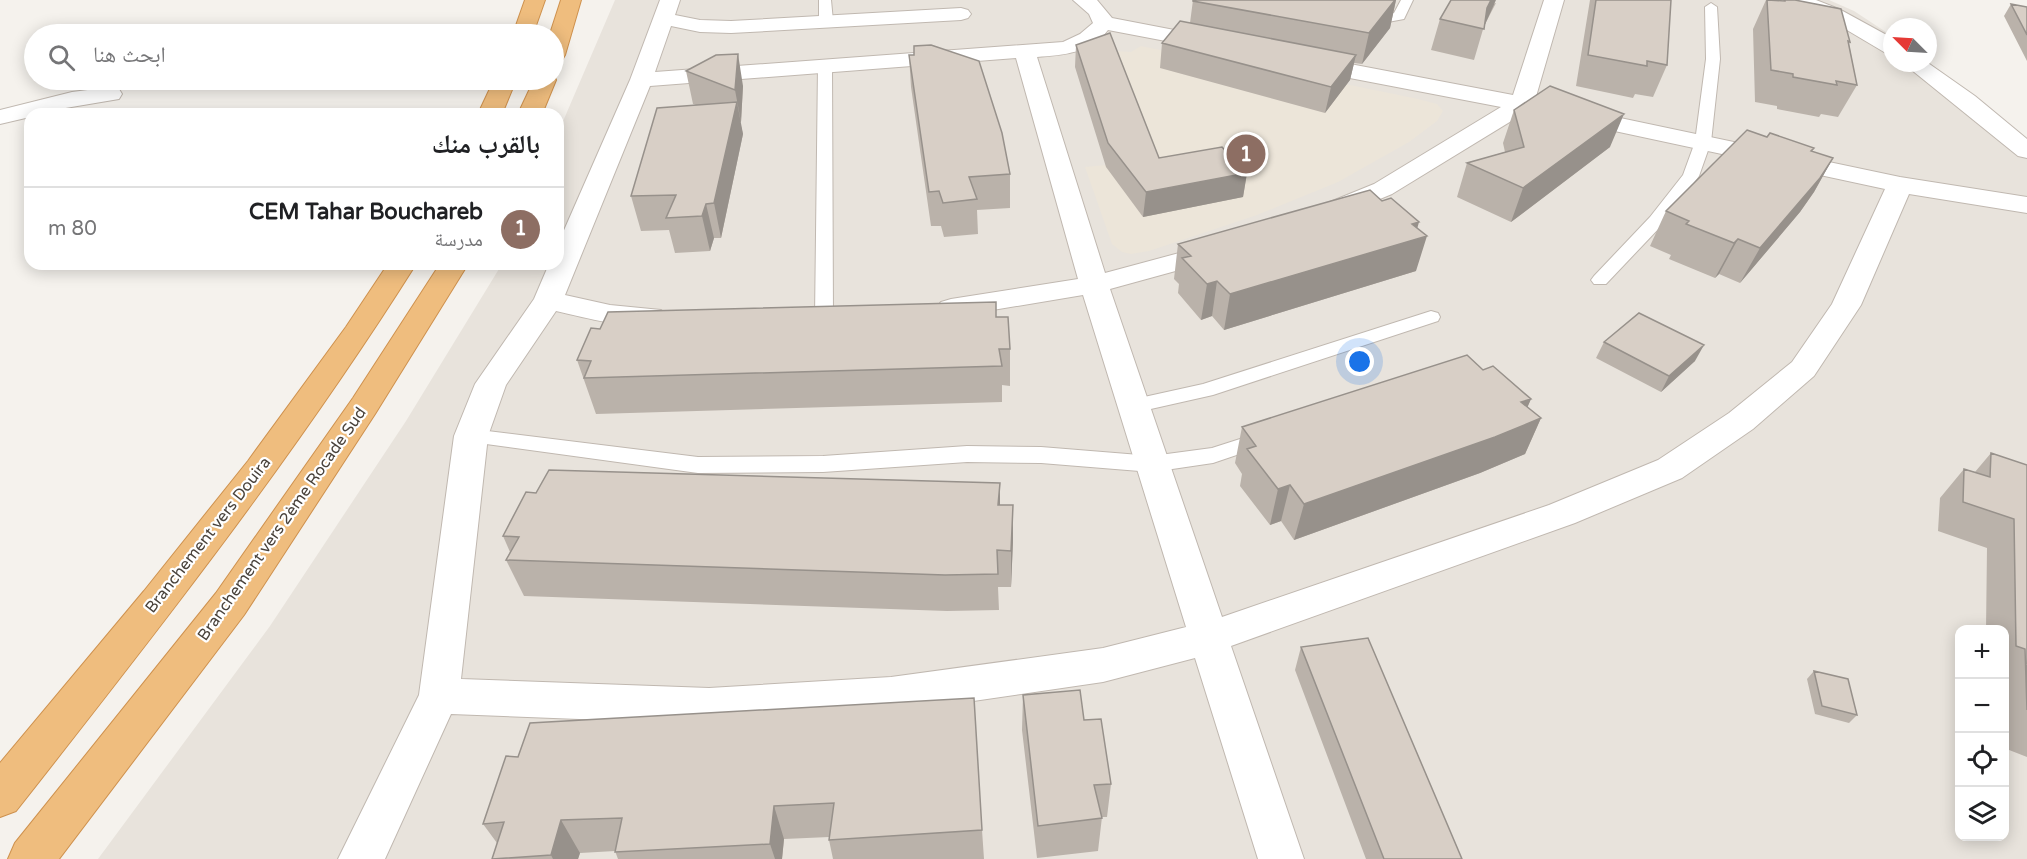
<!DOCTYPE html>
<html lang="ar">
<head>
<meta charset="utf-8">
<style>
	body { margin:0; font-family:"Varela Round","Noto Naskh Arabic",sans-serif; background:#f6f6f6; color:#202124; direction:rtl }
	.controls { position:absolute; right:18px; bottom:18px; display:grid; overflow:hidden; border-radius:12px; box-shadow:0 3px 15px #0003 }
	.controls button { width:54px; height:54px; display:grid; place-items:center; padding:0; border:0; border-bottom:2px solid #e0e0e0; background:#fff; color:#202124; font:30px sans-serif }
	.compass { position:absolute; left:1883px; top:18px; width:54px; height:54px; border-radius:50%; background:#fff; box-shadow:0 3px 15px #0003; rotate:294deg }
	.you { position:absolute; left:1360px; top:362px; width:21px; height:21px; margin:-15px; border:4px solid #fff; border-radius:50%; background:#1a73e8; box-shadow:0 0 0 9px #1a73e833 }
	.badge { display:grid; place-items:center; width:39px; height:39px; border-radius:50%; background:#e43c35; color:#fff; font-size:20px; font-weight:700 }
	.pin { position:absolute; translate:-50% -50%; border:3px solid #fff; box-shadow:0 2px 6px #0006 }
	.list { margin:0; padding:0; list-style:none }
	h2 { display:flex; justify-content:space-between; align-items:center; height:78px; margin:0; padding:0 24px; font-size:26px }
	h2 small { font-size:20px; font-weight:400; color:#757577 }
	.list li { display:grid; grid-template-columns:39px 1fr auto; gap:18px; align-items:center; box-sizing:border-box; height:84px; padding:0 24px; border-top:2px solid #e0e0e0 }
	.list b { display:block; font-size:22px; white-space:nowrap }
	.list p { margin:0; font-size:20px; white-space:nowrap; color:#757577 }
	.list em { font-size:20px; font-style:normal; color:#757577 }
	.icon { flex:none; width:33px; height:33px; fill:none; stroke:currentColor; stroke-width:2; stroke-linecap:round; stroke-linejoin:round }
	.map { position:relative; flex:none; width:2027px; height:859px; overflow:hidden; direction:ltr }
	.search { position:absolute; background:#fff; box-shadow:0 3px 15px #0003; left:24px; top:24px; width:540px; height:66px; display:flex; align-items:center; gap:15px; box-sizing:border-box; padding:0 21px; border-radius:33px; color:#757577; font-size:22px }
	.panel { position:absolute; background:#fff; box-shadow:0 3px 15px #0003; left:24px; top:108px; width:540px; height:162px; border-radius:18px; direction:rtl }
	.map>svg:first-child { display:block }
	.residential { fill:#e8e3dc; fill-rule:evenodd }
	.education { fill:#ece5d9 }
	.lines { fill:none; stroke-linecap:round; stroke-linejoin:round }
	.service-casing { stroke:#c0b8b0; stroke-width:2 }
	.minor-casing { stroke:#c0b8b0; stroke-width:2 }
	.motorway-casing { stroke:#ce914e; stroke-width:2 }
	.service { fill:#fff; fill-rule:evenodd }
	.minor { fill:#fff; fill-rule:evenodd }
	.motorway { fill:#efbd7e; fill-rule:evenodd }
	.wall { fill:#bab2aa }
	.shaded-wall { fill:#97918b }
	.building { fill:#d8cfc6; stroke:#97918b; stroke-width:1.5 }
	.labels { text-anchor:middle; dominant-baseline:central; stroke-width:4.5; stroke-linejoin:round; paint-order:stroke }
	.street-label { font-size:16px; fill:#49423b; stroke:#fff }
</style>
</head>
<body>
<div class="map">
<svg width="2027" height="859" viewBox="0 0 2027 859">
	<rect width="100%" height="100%" fill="#f5f2ed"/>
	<!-- residential -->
	<path class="residential" d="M615,0H1829L1854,11L1892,36V63L1928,62L2027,140V859H98L270,626L406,421L502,264H558V133ZM1960,630H2004V836H1960Z"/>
	<!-- education -->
	<path class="education" d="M1141,46L1170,52L1181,50L1418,99L1437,104L1443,111L1437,121L1409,142L1338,182L1257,215L1149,251L1131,254L1122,252L1112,244L1085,167L1106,165L1115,51L1131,52Z"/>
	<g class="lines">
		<!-- service casing -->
		<g class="service-casing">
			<path id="service" d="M819,0H831L833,21L831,24H821L819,21Z
				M1401,0H1413L1404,19L1377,24L1359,20L1358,17L1364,13L1377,16L1394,13Z
				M1711,3L1717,7L1720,59L1711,142L1699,176L1662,225L1606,284H1594L1591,280L1594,276L1650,217L1683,175L1695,142L1706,59L1705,7Z
				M825,62L832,66L833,318L831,322H817L815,318L818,66Z
				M1431,311L1438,313L1440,317L1438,321L1213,395L1133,413L1126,411L1123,406L1126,401L1203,384Z
				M471,429L698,457L823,456L967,446L1041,447L1152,456L1212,448L1265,431L1272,433L1276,438L1272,443L1213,463L1152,472L1041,463L967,462L823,472L698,473L464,441L460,436L464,431Z"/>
		</g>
		<!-- minor casing -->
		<g class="minor-casing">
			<path id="minor" d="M660,0H680L675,15L700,20L731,21L961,8L968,10L971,14L968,18L961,20L731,33L700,32L671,26L655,72L1063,42L1080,34L1093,23L1089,14L1073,0H1097L1112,18L1221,39L1224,44L1221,49L1213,50L1108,30C1091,53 1064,55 1037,57L1105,273L1220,242L1230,244L1234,250L1230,256L1110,289L1222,617L1549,505L1658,460L1729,413L1792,362L1832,304L1885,189L1526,112L1392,194L1334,218L1325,216L1321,210L1325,204L1374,184L1501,107L1308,70L1300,68L1297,63L1300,58L1308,56L1513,95L1544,0H1564L1535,100L1900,177L2027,197V213L1909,194L1861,305L1814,376L1753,429L1682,478L1575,523L1231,646L1304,859H1258L1195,658L1103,682L891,713L709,724L451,714L385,859H338L419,695L454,436L475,384L534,299L549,264H558V244L630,80ZM1016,58L1078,279L951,299L941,302L936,308L941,314L951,317L1083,295L1186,627L1103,648L891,677L709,688L461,679L488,436L506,385L556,311C589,318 627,331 661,322L666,316L661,310L610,305L565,295L650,86Z
				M1787,0H1816L1839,9L1892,38V53L1884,52L1825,17L1790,4Z
				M1903,63H1928L1975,96L2027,139V158L2018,156Z
				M111,87L119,89L122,94L119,99L30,114V117L0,124V110L72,92Z"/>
		</g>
		<!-- motorway casing -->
		<g class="motorway-casing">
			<path id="motorway" d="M525,0H545L533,34H513Z
				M561,0H581L565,55L562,60L554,61V34H550Z
				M554,76L556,80L542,114H518L534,80H554Z
				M494,80H516L502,114H478Z
				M388,264H416C295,456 156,633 16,811L0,817V763L144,591L248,461L346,327Z
				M440,264H468L375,414L244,615L59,859H8L15,843L216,593L353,398Z"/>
		</g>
		<!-- service -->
		<use href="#service" class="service"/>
		<!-- minor -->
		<use href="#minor" class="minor"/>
		<!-- motorway -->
		<use href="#motorway" class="motorway"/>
	</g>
	<!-- wall -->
	<path class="wall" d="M1193,0H1396L1390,28L1362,64L1354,63L1350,80L1325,113L1160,68L1162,43L1190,23Z
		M1590,0H1671L1667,65L1653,97L1635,94L1633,98L1576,86Z
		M1766,0L1783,1V0H1795L1850,42L1849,44L1857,85L1838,117L1821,114L1819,117L1777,109V106L1755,102L1753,29Z
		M1496,3L1484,26L1474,60L1431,50L1440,19Z
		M2011,4L2027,7V61L2004,16Z
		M1076,45L1159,158L1247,173L1243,197L1143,217L1106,167L1075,67Z
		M909,55L1010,174V208L977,210L978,234L944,237L941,226H931L911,87Z
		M686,71L743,86L741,122H740L743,134L721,238H714L710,251L675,253L669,230L641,231L631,196L696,105L693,104Z
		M1514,110L1610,147L1511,222L1457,197L1467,163L1505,152L1503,143Z
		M1767,137L1814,148L1812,152L1833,158L1814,192L1800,212L1740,283L1719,274L1715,278L1669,259L1671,255L1650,246L1666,211Z
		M1382,201L1417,228L1416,271L1224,330L1212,316L1201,320L1178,293L1179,284L1174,279L1178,244Z
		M996,317L1010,349V386L1002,385V402L596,414L577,360L600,329Z
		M1604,342L1695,361L1661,392L1596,358Z
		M1531,399L1527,407L1541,418L1525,454L1480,473L1294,540L1281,521L1270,525L1240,486L1242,474L1235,463L1242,427Z
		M1991,453L2027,465V757L2004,748V630H1986L1987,548L1938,531L1940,498L1964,469L1975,472Z
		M536,493L1000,505L1013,541L1011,587H998L999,610L947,611L524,596L506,560L510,552L503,536Z
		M1301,647L1462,859H1366L1295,670Z
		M1814,671L1857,715L1849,723L1815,714L1807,679Z
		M1023,695L1084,720L1111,784L1107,817H1102L1098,851L1037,858L1022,730Z
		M530,723L982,830L984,859H833L829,840V837L784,839L782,859H618L615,851L580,853L578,859H492L497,843L483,824L518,757Z"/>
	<!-- shaded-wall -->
	<path class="shaded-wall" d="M1395,0H1396L1390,28L1362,64L1369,33Z
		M1491,0H1496L1483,29L1487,8Z
		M738,54L743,86L741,122L735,90Z
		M1356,55L1350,80L1325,113L1331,87Z
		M737,102L743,134L721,238L714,203Z
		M1624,114L1610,147L1511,222L1523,188Z
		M1833,158L1814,192L1800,212L1740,283L1760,248Z
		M1247,173L1243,197L1143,217L1146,192Z
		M706,204L714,238L710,251L702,216Z
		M1419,222L1414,240L1427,236L1416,271L1224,330L1230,294L1412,224Z
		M1738,239L1719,274L1715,278L1734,243Z
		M1217,281L1212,316L1201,320L1207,284Z
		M1704,345L1695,361L1661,392L1669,376Z
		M1531,399L1519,427L1541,418L1525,454L1480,473L1294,540L1304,504L1521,402Z
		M1000,483V520L998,505Z
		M1290,485L1281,521L1270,525L1278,489Z
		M1013,505V541L1011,587V551Z
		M774,806L784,839L782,859H775L770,844Z
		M561,820L580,853L578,859H553L551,855Z"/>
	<!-- building -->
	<path class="building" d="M1193,0H1395L1369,33L1193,1Z
		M1451,0H1491L1487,8L1484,29L1440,19Z
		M1596,0H1671L1667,65L1647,61V66L1588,55Z
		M1767,0L1785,1V0H1795L1841,9L1850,42L1848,41L1857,85L1836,81L1837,85L1793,77V74L1771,70Z
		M2011,4L2027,7V35Z
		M1180,21L1356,55L1331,87L1162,43Z
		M1110,33L1159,158L1222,147L1247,173L1146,192L1108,143L1076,45Z
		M931,45L979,61L1002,133L1010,174L969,177L977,199L943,203L939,191L929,192L909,55H914V46Z
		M738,54L735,90L686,71L716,55Z
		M1550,86L1624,114L1523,188L1467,163L1524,147L1514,110Z
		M737,102L714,203L706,204L702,216L666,218L676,195L631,196L657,108Z
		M1747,130L1767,137L1770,133L1814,148L1811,151L1833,158L1820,178L1760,248L1738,239L1734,243L1686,224L1689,221L1666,211Z
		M1370,190L1382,201L1391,198L1419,222L1412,224L1427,236L1230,294L1217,281L1207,284L1182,258L1191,256L1178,244Z
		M996,302V317H1008L1010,349H999L1002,366L584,378L591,361L577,360L591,328L600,329L608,312Z
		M1639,313L1704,345L1669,376L1604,342Z
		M1467,355L1483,370L1493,366L1531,399L1521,402L1541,418L1495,437L1304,504L1290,485L1278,489L1247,449L1256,446L1242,427Z
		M1991,453L2027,465V710L2025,649L2016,646L2014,519L1963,502L1964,469L1990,477Z
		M549,470L1000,483L998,505H1013L1011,551L997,550L998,574L945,575L506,560L519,537L503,536L526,492L536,493Z
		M1368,638L1462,859H1384L1301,647Z
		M1814,671L1848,679L1857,715L1822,706Z
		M1080,690L1084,720L1101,719L1111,784L1094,785L1102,818L1038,826L1023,695Z
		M974,698L982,830L829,840L834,803L774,806L770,844L615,852L622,818L561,820L551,855L492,859L504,822L483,824L506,756L518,757L530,723Z"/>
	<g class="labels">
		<!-- street labels -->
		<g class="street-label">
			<text transform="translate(282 524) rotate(-55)">Branchement vers 2ème Rocade Sud</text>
			<text transform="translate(208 535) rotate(-52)">Branchement vers Douira</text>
		</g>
	</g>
</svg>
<div class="controls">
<button>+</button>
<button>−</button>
<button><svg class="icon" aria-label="locate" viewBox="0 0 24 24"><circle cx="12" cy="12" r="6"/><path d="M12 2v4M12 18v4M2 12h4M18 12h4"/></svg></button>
<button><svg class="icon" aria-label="layers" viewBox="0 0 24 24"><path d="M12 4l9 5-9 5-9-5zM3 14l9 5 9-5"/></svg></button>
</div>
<svg class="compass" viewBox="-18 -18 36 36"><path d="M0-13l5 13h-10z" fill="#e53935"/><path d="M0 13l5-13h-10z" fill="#757577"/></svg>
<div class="you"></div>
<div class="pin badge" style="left:1246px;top:154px;background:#8d6e63">1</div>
<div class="search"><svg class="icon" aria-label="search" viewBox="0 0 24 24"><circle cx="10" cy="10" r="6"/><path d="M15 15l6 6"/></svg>ابحث هنا</div>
<section class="panel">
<h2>بالقرب منك<small></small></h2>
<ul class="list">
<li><span class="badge" style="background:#8d6e63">1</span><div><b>CEM Tahar Bouchareb</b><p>مدرسة</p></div><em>80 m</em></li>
</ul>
</section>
</div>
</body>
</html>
